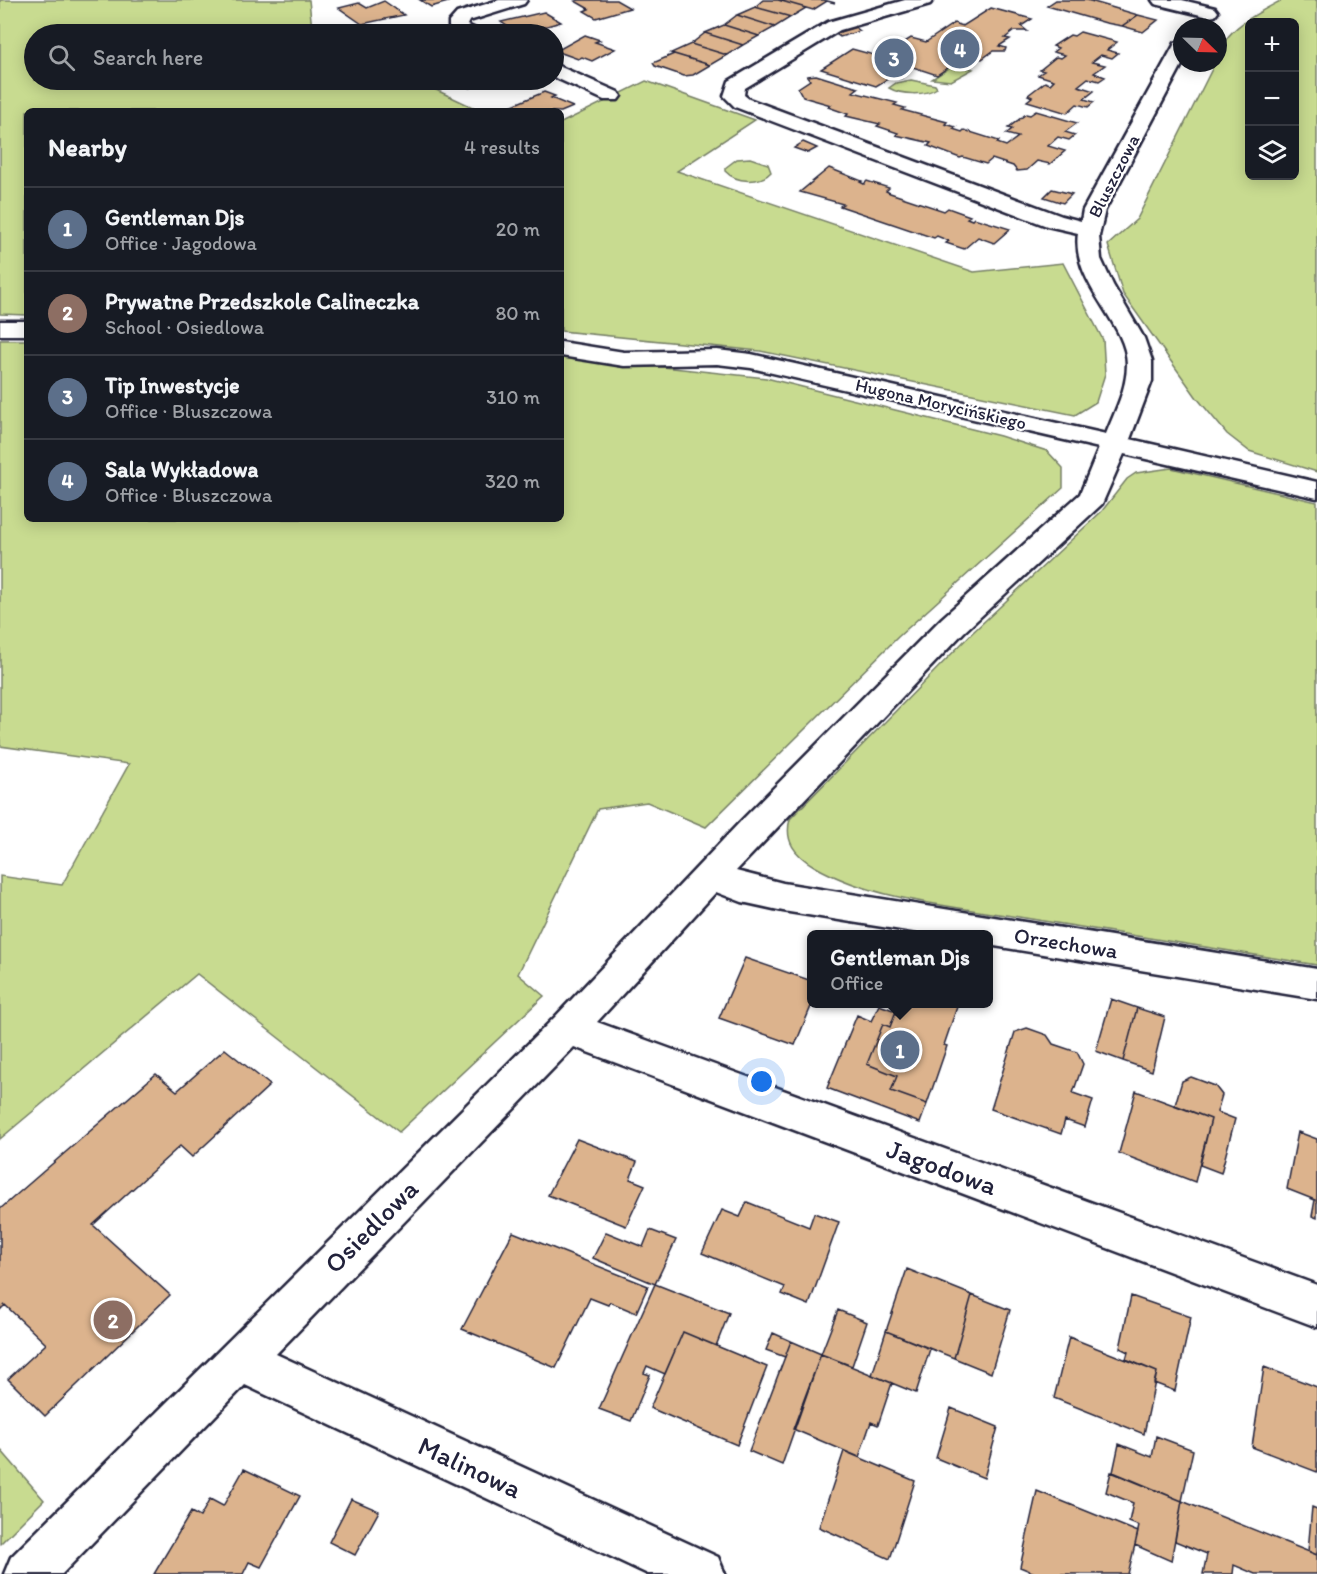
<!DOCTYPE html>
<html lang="en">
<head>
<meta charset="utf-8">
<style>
	body { margin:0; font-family:Itim,sans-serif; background:#242831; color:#f1f3f6 }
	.controls { position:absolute; right:18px; top:18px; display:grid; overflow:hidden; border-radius:9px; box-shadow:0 3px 15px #0003 }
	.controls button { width:54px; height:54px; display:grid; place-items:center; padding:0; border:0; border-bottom:2px solid #363941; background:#171b24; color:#f1f3f6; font:30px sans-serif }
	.compass { position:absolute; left:1173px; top:18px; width:54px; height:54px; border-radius:50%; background:#171b24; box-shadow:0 3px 15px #0003; rotate:113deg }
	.you { position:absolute; left:762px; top:1082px; width:21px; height:21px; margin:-15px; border:4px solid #fff; border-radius:50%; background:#1a73e8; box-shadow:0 0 0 9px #1a73e833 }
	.badge { display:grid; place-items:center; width:39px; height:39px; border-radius:50%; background:#c8321e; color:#fff; font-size:20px; font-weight:700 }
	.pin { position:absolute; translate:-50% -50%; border:3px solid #fff; box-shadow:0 2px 6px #0006 }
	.popup { position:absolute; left:807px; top:930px; width:186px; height:78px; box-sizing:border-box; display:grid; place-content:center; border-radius:9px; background:#171b24; filter:drop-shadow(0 2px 4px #0005); font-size:20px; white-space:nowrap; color:#9ea1a6 }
	.popup b { font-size:22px; color:#f1f3f6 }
	.popup::after { content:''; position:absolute; left:50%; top:100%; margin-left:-12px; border:12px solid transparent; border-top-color:#171b24 }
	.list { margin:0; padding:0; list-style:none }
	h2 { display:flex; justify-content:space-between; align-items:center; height:78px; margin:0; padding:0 24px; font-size:26px }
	h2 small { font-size:20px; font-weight:400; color:#9ea1a6 }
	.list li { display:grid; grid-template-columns:39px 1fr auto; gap:18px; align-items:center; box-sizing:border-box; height:84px; padding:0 24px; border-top:2px solid #363941 }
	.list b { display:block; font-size:22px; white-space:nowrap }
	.list p { margin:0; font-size:20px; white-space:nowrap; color:#9ea1a6 }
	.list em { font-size:20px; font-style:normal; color:#9ea1a6 }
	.icon { flex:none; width:33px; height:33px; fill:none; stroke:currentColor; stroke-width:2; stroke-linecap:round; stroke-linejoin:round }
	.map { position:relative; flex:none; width:1317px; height:1574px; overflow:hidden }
	.search { position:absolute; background:#171b24; box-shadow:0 3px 15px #0003; left:24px; top:24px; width:540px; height:66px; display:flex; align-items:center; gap:15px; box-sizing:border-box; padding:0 21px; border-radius:33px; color:#9ea1a6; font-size:22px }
	.panel { position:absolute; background:#171b24; box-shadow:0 3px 15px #0003; left:24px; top:108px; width:540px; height:414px; border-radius:9px }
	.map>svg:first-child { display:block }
	.green { fill:#c8db90; stroke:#757e66; stroke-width:1.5; fill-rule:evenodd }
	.building { fill:#dcb38d; stroke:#22223b; stroke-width:1.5 }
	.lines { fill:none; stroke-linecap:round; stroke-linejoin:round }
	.minor-casing { stroke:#22223b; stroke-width:5 }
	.minor { fill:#fff; fill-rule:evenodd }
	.labels { text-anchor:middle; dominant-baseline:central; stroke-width:4.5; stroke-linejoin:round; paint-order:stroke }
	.far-street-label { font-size:18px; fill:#22223b; stroke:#fff }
	.street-label { font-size:22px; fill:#22223b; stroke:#fff }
	.near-street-label { font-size:27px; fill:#22223b; stroke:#fff }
</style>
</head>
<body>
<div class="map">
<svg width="1317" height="1574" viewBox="0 0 1317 1574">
	<rect width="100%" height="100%" fill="#fff"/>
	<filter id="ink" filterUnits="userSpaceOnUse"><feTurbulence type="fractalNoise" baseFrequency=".0167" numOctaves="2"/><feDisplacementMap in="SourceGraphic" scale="12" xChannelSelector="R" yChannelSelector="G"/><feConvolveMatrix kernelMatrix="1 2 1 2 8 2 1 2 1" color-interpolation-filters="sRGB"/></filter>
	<g filter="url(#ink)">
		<!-- green -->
		<path class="green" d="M0,0H309L312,29L323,34H34V80H415L481,111H27V315L0,314Z
			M1282,0H1317V472L1249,451L1227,434L1197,398L1123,294L1108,245L1137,219L1215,63H1218C1218,31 1258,13 1282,0ZM1250,22H1294V176H1250Z
			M949,68H970L973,69L951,81L932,79Z
			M911,80L935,85L937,88C925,96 901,95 889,88L896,83Z
			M646,81L755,120L677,171L974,272L1063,263L1103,340L1105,374L1096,402L1075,415L760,351L561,331V123Z
			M750,158L768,164L771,172C760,184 736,183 725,171V168L737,159Z
			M0,340H27V519H561V356L766,378L1000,436L1047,451L1063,468V488L898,637L706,827L647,802L598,809L518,974L544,996L399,1132L197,974L0,1139V876L62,885L129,764L0,746Z
			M1171,468L1317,502V965C1220,949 1122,934 1025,918C958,907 874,901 814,866C795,855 784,841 790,819L972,633L1102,511L1127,479L1136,473Z
			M0,1449L44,1500L0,1544Z"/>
		<!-- building -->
		<path class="building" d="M420,0H447L448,2L431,7Z
			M579,0H616L630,8L596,18L584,11L589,9L575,1Z
			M763,0H778L806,8L791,17L755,7Z
			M778,0H824L835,3L827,1L813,10Z
			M1056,0H1087L1138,15L1122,26L1106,23L1047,6Z
			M384,1L404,15L362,24L339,8L359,3L367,8Z
			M755,7L791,17L775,27L737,15Z
			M991,8L1032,19L1021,26L1027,31H1014L1005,38L1010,39L999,46L1006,48L1005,51H993L982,59L965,55L956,62L962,67H949L937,75L907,65L896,73L901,78H889L876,86L821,69L852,49L881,57L911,38L926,42L954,23L963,26Z
			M544,12L561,22L540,28L544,30L530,34H515L512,33L516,32L501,22Z
			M737,15L775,27L759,36L724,25Z
			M1138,15L1158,20L1143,32L1122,26Z
			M724,25L759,36L743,45L705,33Z
			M855,27L860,31L840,37L834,33Z
			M1080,32L1117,42L1107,50L1118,53L1112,58L1101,55L1092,62L1105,65L1094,73L1105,77L1099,81L1088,78L1078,86L1094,91L1084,99L1094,102L1088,107L1077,104L1067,113L1027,101L1032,97L1028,95L1045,82L1050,84L1054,80L1038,75L1044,71L1040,70L1056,57L1061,58L1065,55L1053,52L1058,48L1053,46L1070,35L1074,36Z
			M705,33L743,45L727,55L691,44Z
			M585,35L600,40L595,42L615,49L592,61L582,57L578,59L556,51Z
			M691,44L727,55L710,65L671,53Z
			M671,53L710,65L693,75L684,76L655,66L653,63L674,54Z
			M816,75L858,88L853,92L897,103L894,105L905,108L902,110L947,122L945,124L956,127L953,129L962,132L964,130L999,141L997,143L1006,146L1018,137L1006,134L1012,129L1008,128L1026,114L1030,115L1036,111L1077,123L1065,132L1075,135L1069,140L1058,137L1048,146L1065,151L1050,164L1037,161L1027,170L1017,171L1013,166L992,159L986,164L963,157L960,158L928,146L931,143L896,135L898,133L877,126L880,124L846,116L848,114L828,107L831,105L803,97L798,88L810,80L807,76Z
			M451,80H491L470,88Z
			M544,92L555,96L551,98L573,107L561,112L518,111L508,107Z
			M803,142L817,148L808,153L794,148Z
			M829,168L862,181L860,182L864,184L867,181L889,188L886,191L890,193L944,211L948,208L970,216L967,218L972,220L974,218L1010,229L994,243L978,237L964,249L946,243L949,241L937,236L934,238L840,206L843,204L800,192Z
			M1052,189L1072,194L1063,203L1044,197Z
			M745,958L812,981V1004L795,1045L719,1018Z
			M1111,999L1137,1008L1123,1061L1096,1051Z
			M899,1004H958L944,1045L947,1046L927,1104L891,1091L897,1076L867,1064L883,1024L890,1027Z
			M879,1005L896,1011L890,1027L883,1024L867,1064L897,1076L891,1091L927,1104L920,1123L827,1088L857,1015L871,1021Z
			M1137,1008L1165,1017L1152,1071L1123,1061Z
			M1027,1028L1047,1035L1053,1044L1077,1052L1083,1064L1073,1093L1093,1100L1085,1127L1065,1120L1061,1134L991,1109L1015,1032Z
			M225,1049L270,1085L192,1157L180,1146L93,1225L170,1295L45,1416L8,1379L46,1344L5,1305L0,1310V1209L156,1074L177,1091Z
			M1191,1077L1215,1086L1222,1095L1217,1112L1235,1119L1221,1173L1200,1165L1211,1119L1175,1105L1182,1081Z
			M1136,1091L1211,1119L1195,1182L1119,1153Z
			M1298,1132L1317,1139V1218L1312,1216L1315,1200L1287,1189Z
			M577,1139L637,1162L630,1179L645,1185L626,1226L548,1195Z
			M747,1202L809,1227L814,1213L839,1222L809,1305L782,1294L785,1287L702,1253L722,1210L740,1217Z
			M650,1230L676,1240L655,1284L593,1258L606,1232L643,1247Z
			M513,1232L648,1286L636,1313L610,1302L608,1305L590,1298L556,1368L462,1329Z
			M907,1269L972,1295L954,1358L886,1331Z
			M655,1284L729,1313L716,1346L683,1332L665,1374L647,1366L644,1373L650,1375L631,1421L599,1409Z
			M972,1295L1010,1310L991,1373L954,1358Z
			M1131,1296L1191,1317L1175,1391L1154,1383L1157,1372L1126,1359L1128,1352L1120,1348Z
			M838,1310L867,1322L852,1366L821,1354Z
			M886,1331L930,1349L916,1393L872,1375Z
			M683,1332L767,1367L737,1445L650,1408Z
			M773,1333L791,1341L785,1357L766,1350Z
			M1069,1337L1157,1372L1144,1434L1054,1398Z
			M791,1341L821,1354L782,1465L749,1451Z
			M821,1354L892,1383L878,1425L871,1422L859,1457L793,1429Z
			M1264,1367L1317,1387V1472L1252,1447Z
			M951,1408L998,1427L984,1478L936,1458Z
			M1156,1436L1193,1450L1182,1501L1113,1472L1119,1444L1152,1457Z
			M844,1451L915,1481L890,1559L819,1527Z
			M244,1469L300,1496L261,1567L249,1562L243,1574H154L191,1512L200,1517L210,1499L223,1506Z
			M1111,1472L1182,1501L1171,1561L1135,1545L1139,1526L1129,1522L1133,1503L1106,1492Z
			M1037,1491L1138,1532L1128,1574H1037L1020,1567Z
			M351,1499L379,1511L355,1555L329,1542Z
			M1182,1501L1317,1555V1574H1255L1234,1565L1233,1574H1203L1207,1554L1175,1541Z
			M1312,1507L1317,1509V1555L1308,1551Z"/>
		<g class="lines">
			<!-- minor casing -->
			<g class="minor-casing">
				<path id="minor" d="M499,0H527L524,4L469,21L467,25L478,30L480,34H458L449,27V22L457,13Z
					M905,0H933L930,4L840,30L745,88L744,95L749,99L1062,216L1081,221L1083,210L1173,47L1175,43L1182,41L1183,63L1105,210L1099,236L1101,259L1113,285L1144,338L1152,361V381L1130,439L1317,482V498L1124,454L1102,504L964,632L736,871L783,883L1317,969V999L988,945V934H926L783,911L742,902L716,892L597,1022L1317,1285V1327L574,1047L276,1354L718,1557L725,1574H648L245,1385L62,1574H4L11,1557L555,1017L741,821L942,618L1080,494L1099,448L751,368L717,364L624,366L561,356V342L624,352L717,350L751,354L1106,434C1115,411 1127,389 1127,364C1127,322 1071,284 1078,233L1047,226L735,107L724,96L729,81L828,22Z
					M1152,0H1182L1215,8L1218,12L1215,16L1209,17L1155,4Z
					M554,64L618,92L621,96L618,100H604L554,77Z
					M0,321H27V335H0Z"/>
			</g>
			<!-- minor -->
			<use href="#minor" class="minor"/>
		</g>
	</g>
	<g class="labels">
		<!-- far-street labels -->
		<g class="far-street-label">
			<text transform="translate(1114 176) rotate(-63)">Bluszczowa</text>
			<text transform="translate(941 404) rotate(13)">Hugona Morycińskiego</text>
		</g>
		<!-- street labels -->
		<g class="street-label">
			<text transform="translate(1066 943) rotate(9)">Orzechowa</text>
		</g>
		<!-- near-street labels -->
		<g class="near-street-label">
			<text transform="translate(942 1167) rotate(20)">Jagodowa</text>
			<text transform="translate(371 1226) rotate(-45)">Osiedlowa</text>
			<text transform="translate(470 1467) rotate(25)">Malinowa</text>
		</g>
	</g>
</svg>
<div class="controls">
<button>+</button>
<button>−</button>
<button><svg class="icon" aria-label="layers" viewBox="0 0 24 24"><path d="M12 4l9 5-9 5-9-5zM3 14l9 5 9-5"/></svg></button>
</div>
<svg class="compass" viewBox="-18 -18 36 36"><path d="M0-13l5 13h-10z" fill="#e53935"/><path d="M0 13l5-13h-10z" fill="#9ea1a6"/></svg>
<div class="you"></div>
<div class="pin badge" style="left:900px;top:1050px;background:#5c6f8a">1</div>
<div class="popup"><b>Gentleman Djs</b>Office</div>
<div class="pin badge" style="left:113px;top:1320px;background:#8d6e63">2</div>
<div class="pin badge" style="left:894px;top:58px;background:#5c6f8a">3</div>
<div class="pin badge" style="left:960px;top:49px;background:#5c6f8a">4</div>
<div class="search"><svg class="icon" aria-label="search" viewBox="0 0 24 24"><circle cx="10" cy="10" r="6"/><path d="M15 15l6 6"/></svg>Search here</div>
<section class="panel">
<h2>Nearby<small>4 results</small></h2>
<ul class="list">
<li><span class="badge" style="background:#5c6f8a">1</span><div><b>Gentleman Djs</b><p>Office · Jagodowa</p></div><em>20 m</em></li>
<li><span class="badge" style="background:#8d6e63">2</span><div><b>Prywatne Przedszkole Calineczka</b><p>School · Osiedlowa</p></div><em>80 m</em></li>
<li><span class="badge" style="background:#5c6f8a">3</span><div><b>Tip Inwestycje</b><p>Office · Bluszczowa</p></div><em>310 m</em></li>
<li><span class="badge" style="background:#5c6f8a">4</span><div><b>Sala Wykładowa</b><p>Office · Bluszczowa</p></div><em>320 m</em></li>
</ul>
</section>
</div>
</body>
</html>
